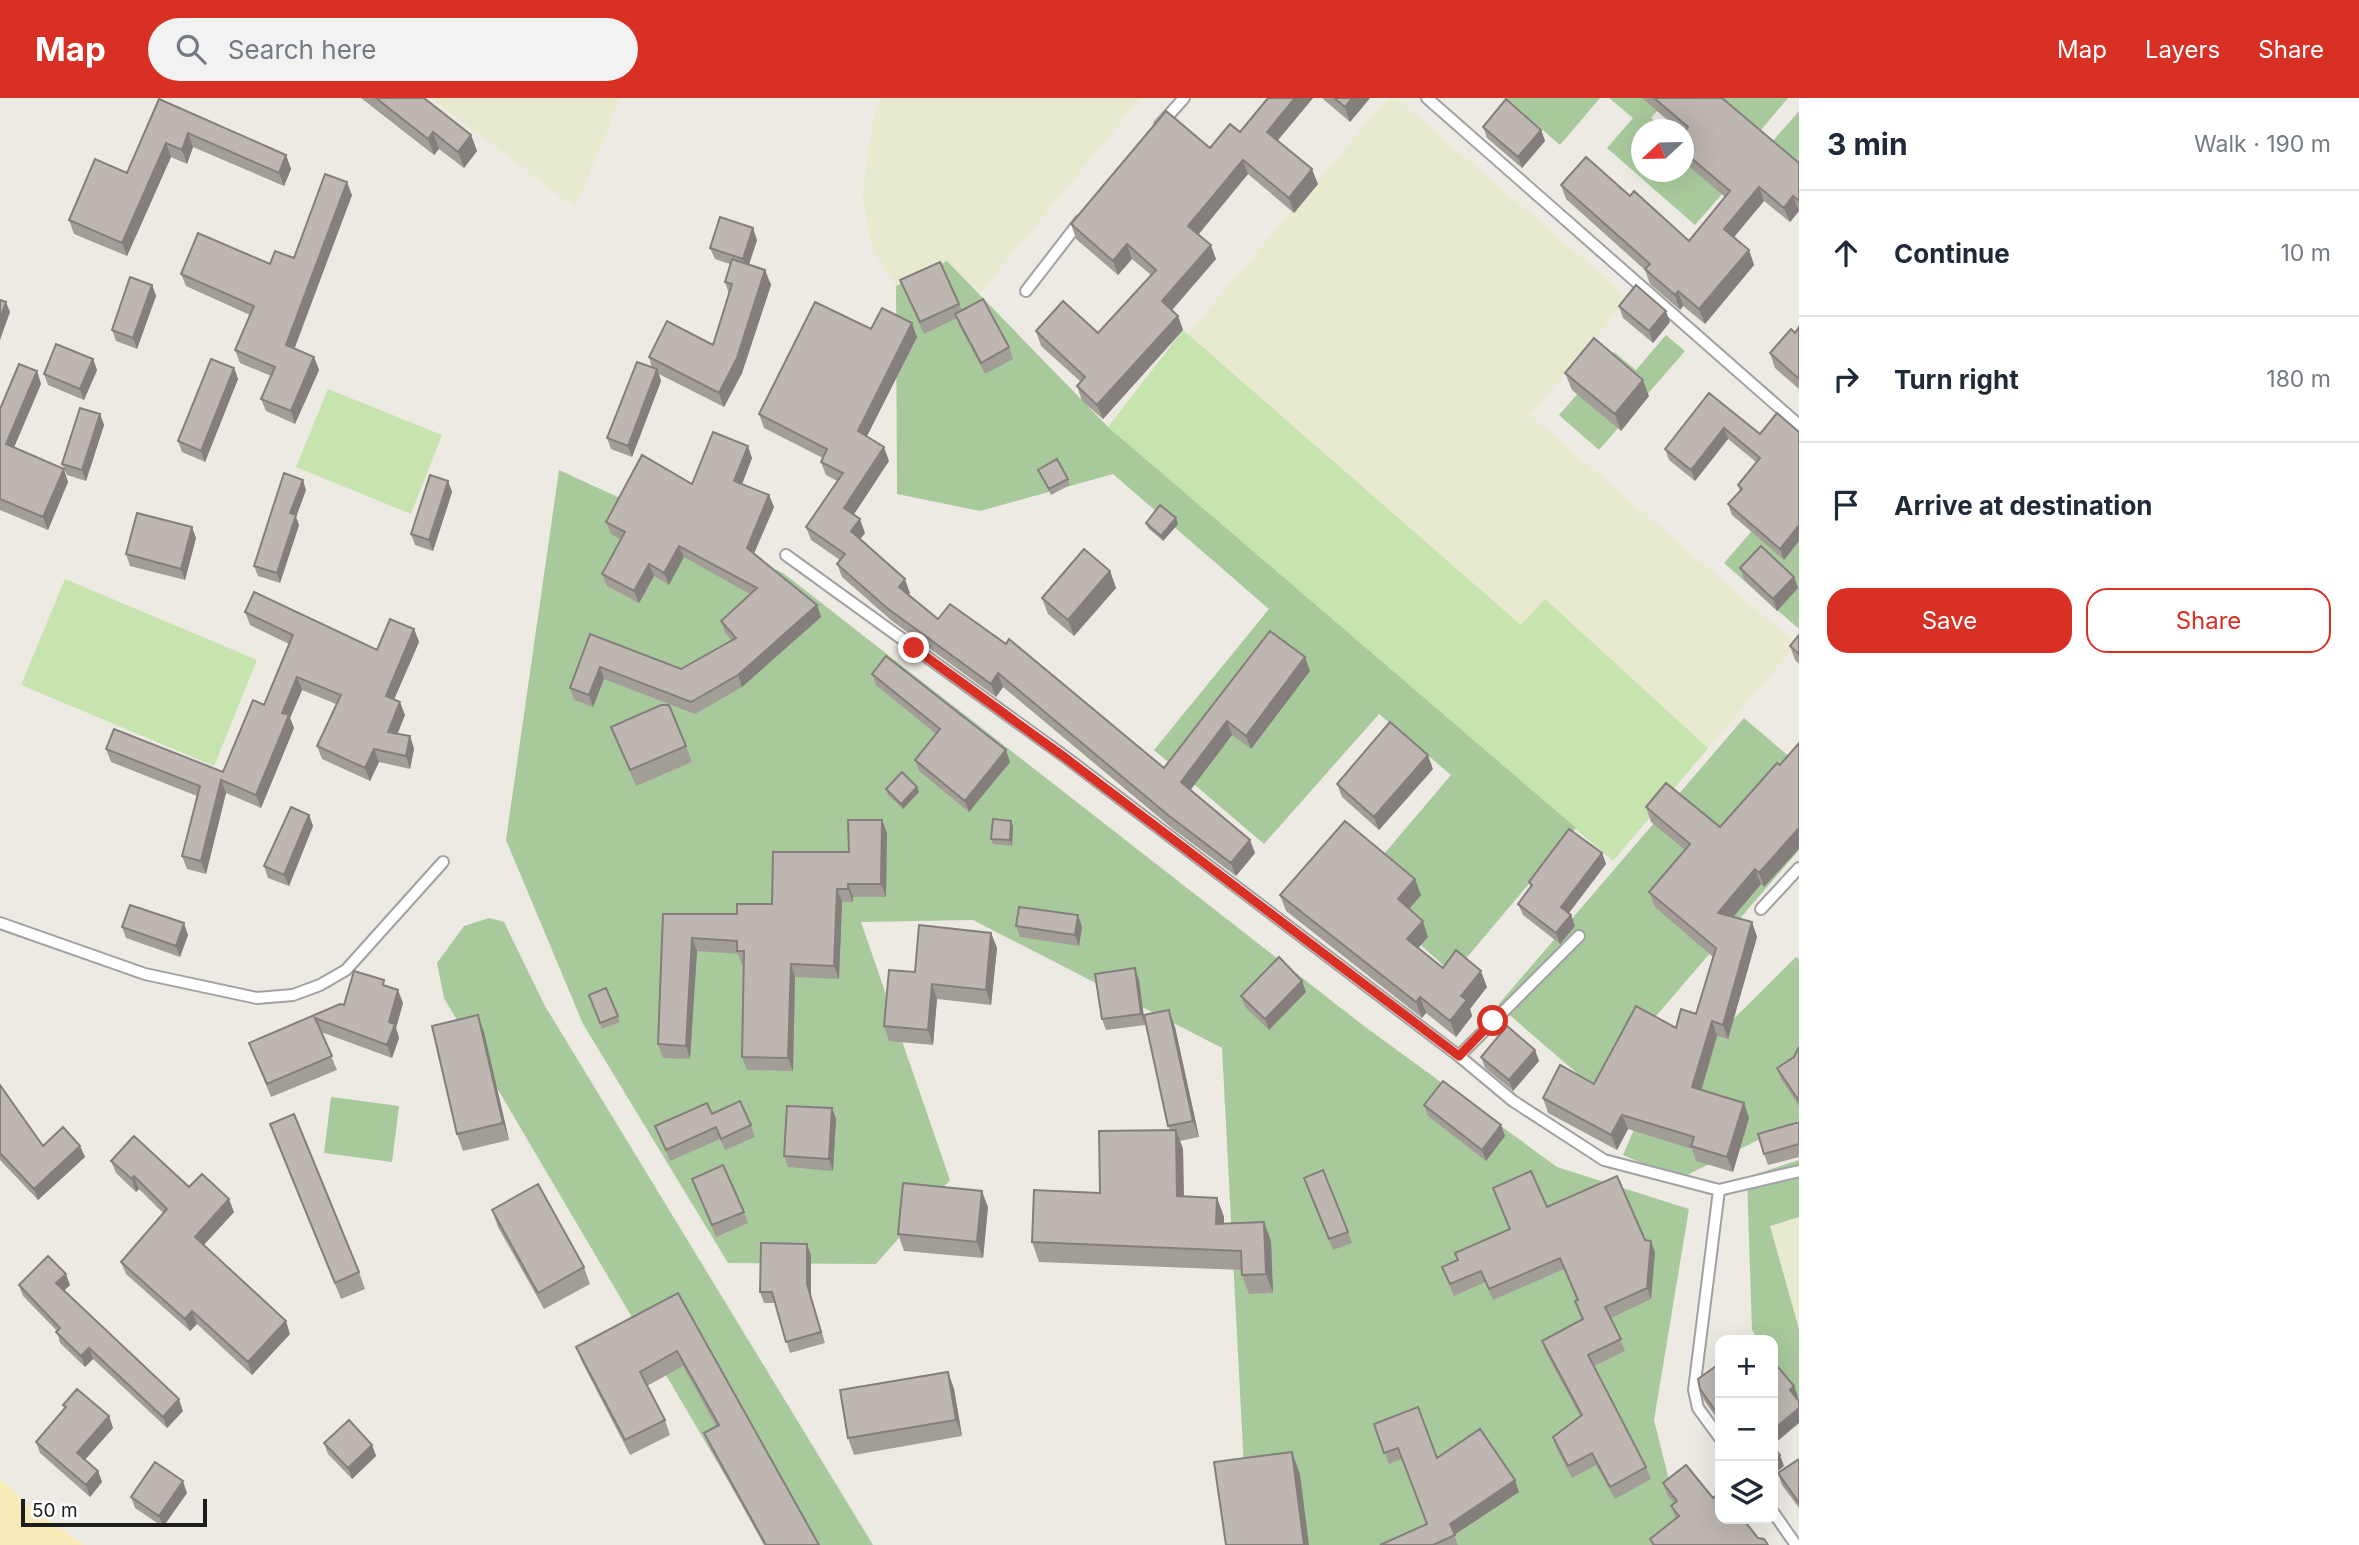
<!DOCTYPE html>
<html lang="en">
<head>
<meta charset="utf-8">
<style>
	body { margin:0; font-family:Inter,sans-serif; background:#f2f2f3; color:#1f2937 }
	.controls { position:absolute; right:21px; bottom:21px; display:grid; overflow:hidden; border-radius:14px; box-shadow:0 7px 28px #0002 }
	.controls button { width:63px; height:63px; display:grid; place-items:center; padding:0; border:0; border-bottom:2px solid #e0e1e3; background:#fff; color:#1f2937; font:35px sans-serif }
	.compass { position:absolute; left:1631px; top:21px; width:63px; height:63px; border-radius:50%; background:#fff; box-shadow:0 7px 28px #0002; rotate:248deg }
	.scale { position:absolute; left:21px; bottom:18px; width:186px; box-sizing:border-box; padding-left:7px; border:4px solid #1d1d1d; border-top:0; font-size:19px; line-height:24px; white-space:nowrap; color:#1d1d1d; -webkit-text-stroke:5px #fff; paint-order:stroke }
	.stop { position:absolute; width:21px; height:21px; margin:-16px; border:5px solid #d93025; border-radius:50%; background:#fff }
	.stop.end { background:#d93025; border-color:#fff; box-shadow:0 2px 7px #0008 }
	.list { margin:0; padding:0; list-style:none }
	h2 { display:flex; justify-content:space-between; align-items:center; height:91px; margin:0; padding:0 28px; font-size:30px }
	h2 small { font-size:23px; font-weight:400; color:#747a83 }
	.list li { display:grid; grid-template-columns:46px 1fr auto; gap:21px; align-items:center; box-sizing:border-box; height:126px; padding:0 28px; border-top:2px solid #e0e1e3 }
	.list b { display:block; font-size:26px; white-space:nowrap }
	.list em { font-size:23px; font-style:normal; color:#747a83 }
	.actions { display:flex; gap:14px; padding:21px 28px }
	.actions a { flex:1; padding:16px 0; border:2px solid #d93025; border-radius:21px; text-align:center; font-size:24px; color:#d93025 }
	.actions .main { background:#d93025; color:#fff }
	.icon { flex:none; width:38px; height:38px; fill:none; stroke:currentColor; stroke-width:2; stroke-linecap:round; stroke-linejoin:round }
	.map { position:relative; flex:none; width:1799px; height:1447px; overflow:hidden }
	header { display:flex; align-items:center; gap:42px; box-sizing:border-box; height:98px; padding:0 35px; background:#d93025; color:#fff }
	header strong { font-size:33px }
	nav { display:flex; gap:38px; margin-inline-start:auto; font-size:24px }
	.search { width:490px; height:63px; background:#f2f2f3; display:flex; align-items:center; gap:18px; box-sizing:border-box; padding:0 24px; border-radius:38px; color:#747a83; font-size:26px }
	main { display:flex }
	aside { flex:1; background:#fff }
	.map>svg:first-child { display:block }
	.farmland { fill:#e8ead0 }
	.grass { fill:#c7e3ae }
	.forest { fill:#a8c99c }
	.sand { fill:#f8ebb7 }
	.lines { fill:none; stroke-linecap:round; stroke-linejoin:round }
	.service-casing { stroke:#a1a1a1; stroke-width:14 }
	.service { stroke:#fff; stroke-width:10 }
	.wall { fill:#a39d98 }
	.shaded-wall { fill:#847f7c }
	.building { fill:#bdb6b1; stroke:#847f7c; stroke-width:2 }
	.route { stroke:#d93025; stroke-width:9 }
</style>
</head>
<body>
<header>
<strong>Map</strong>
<div class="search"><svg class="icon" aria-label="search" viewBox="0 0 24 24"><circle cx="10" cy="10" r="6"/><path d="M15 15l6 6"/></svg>Search here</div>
<nav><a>Map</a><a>Layers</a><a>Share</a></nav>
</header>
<main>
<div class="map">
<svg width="1799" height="1447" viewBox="0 0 1799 1447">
	<rect width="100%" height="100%" fill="#edeae4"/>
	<!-- farmland -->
	<path class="farmland" d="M431,0H621L575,110Z
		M880,0H1141L980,195L947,163L896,188L872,151L862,98L873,22Z
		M1388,0H1396L1629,200L1530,317L1797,546L1613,763L1108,329Z
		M1799,1119V1231L1770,1128Z"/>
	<!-- grass -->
	<path class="grass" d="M1183,232L1521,527L1545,501L1708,650L1613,763L1108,329Z
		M328,291L442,337L411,416L296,369Z
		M65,481L257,562L214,668L21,587Z"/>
	<!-- forest -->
	<path class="forest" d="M1506,0H1600L1560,47Z
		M1609,0H1668L1651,20L1663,31L1642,32V74H1684V49L1729,88L1695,127L1607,50L1633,20Z
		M1723,0H1788L1761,32Z
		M1799,13V67L1772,44Z
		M947,163L1108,329L1576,730L1453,876L1356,789L1451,677L1379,616L1264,746L1154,652L1269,511L1113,376L980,413L897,396L896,188Z
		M1666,237L1685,253L1599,352L1559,317L1614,254L1636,272Z
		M559,372L783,475L1364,928L1557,1069L1689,1111L1654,1322L1669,1382L1718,1447H1248L1222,950L973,822L861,824L950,1082L876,1166L728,1165L583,926L506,742Z
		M1796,382L1799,384V531L1724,465Z
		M1744,620L1799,667V752L1594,990L1498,907Z
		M489,820L504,824L545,908L873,1447H766L444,900L437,865L464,828Z
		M1796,859L1799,861V1022L1679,1081L1623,1057L1643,1011Z
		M331,999L399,1008L392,1064L324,1055Z
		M1799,1062V1119L1770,1128L1799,1231V1305L1773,1265V1242H1758L1752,1232L1747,1079Z"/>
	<!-- sand -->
	<path class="sand" d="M0,1380L37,1415L85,1447H0Z"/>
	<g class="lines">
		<!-- service casing -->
		<g class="service-casing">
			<path id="service" d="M1427,0L1799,327
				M1160,27L1184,0
				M1026,193L1080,123
				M786,457L1064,658L1459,958L1513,1003L1604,1062L1719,1092L1799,1073
				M1761,811L1799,770
				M0,825L145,876L257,900L293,897L320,887L346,872L443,764
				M1459,958L1579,838
				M1719,1092L1694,1292L1698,1310L1720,1340
				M1773,1414L1796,1447"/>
		</g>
		<!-- service -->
		<use href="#service" class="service"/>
	</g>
	<!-- wall -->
	<path class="wall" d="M361,0H424L471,37L477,53L464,70L439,51L434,57Z
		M1268,0H1313L1278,42L1318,86L1294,115L1248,76L1198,136L1216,161L1171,212L1178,218L1183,232L1103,321L1082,303L1077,288L1081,284L1041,248L1036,233L1098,235L1151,177L1132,161L1118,177L1076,141L1071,126L1240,34Z
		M1322,0H1370L1350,24Z
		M1642,0H1722L1799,65V113L1790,124L1764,103L1734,139L1749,152L1754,167L1705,226L1683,208L1680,212L1650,186L1645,172L1566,101L1561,87L1630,98L1689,143L1725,99L1684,64V32H1679Z
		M159,1L286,57L291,71L284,88L193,49L187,66L171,59L127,158L74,136L69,122L127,75Z
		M1483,29L1541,32L1545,43L1522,70L1487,40Z
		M352,97L294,250L314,259L319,272L295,326L266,313L261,301L271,278L240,265L235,252L250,217L186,188L181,176L270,166L294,160Z
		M757,142L749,167L765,172L771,187L742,275L724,309L659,276L661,283L632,359L611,351L607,340L652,270L649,259L713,247L729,196L725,184L730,166L715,161L710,150Z
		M900,182L959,206L962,212L1009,249L1013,261L985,276L959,227L957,220L924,236Z
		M152,187L156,198L137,251L116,243L112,232Z
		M1619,208L1670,224L1653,245L1623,220Z
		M1799,229V291L1775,270L1770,255L1795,235Z
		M871,231L917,239L867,338L889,363L853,417L865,435L860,441L910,495L908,497L938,521L1164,670L1270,533L1310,573L1251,651L1232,637L1190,692L1255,755L1236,778L1173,731L1003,589L996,599L892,523L842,479L837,466L840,462L811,442L806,429L837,383L826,377L821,364L823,360L764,330L759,316Z
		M93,261L97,272L84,302L48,287L44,276Z
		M234,270L238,281L205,364L182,354L178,343Z
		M37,273L41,286L14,349L68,384L48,432L0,412V311Z
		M1565,275L1649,298L1621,333L1572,292Z
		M1709,295L1760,336L1799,334V443L1784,462L1732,417L1728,406L1740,393L1738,387L1756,364L1728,341L1695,383L1669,362L1665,351Z
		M100,316L104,327L86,383L67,377L62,366Z
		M752,360L742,386L769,397L774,409L754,456L817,507L821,519L742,589L695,616L604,581L593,609L574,602L570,590L590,536L681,571L732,543L725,535L721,523L750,496L684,459L669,487L654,478L639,505L607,488L602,476L621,442L611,436L606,424Z
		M1038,372L1068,381L1070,387L1051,397Z
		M448,383L452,394L433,453L415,447L411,436Z
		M306,392L296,419L299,427L280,485L258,478L254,468Z
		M1176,420L1178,426L1163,443L1148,430L1146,425Z
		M196,440L185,482L130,468L126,456Z
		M1740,470L1794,479L1798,490L1777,513L1744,482Z
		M1110,473L1116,490L1074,538L1048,516L1042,500Z
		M245,514L377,552L414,531L419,544L394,601L405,617L397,636L410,638L414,651L410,671L379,664L370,683L322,661L317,648L336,606L302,592L290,620L294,630L261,710L226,695L206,776L187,771L182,758L197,698L111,664L106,651L223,674L264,607L289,546L250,527Z
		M1799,537V566L1795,562L1790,548Z
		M872,576L1010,664L969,714L919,673L915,662L936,636L876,587Z
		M611,629L686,648L692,664L636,688Z
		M1777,665L1764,789L1761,786L1733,819L1752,824L1757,839L1728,941L1717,938L1701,992L1744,1005L1749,1020L1733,1074L1696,1063L1692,1051L1628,1031L1617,1052L1548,1015L1543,1000L1594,986L1696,916L1713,859L1655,809L1649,794L1685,752L1651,724L1646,709L1720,729Z
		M1433,671L1379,732L1342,699L1337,686Z
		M917,689L919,694L903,711L888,697L886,691Z
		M309,717L313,728L289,788L268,780L264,768Z
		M882,722L887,735L886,799H853V804H842L839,881L795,879L793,973L747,972L742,959L744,867H742L738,856L697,853L690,961L663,960L658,946L663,816H737L772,806L849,754Z
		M1013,728L1012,748L993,746L991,741Z
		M1602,755L1606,766L1569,815L1571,817L1575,828L1560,846L1523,817L1518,806L1531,790L1529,784Z
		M1280,797H1421L1409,811L1428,839L1418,850L1443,870L1487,889L1470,911L1472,918L1456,939L1426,915L1422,920L1286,813Z
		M1078,817L1082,829L1079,848L1020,839L1016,828Z
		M122,829L188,837L180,859L126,840Z
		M991,835L997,850L991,907L937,901L933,947L889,943L884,928L915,874Z
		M1139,882L1145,927L1106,932L1102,921Z
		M1302,883L1306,894L1269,932L1245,909L1241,898Z
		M387,888L403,905L396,930L399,940L392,960L321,934L337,972L271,999L249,945L344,907Z
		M606,890L620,924L602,931L589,897Z
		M1175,929L1199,1039L1180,1043L1183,1051L1184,1098L1217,1100L1224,1119V1125L1264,1124L1271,1143L1273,1195L1249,1196L1242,1177V1172L1039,1164L1032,1144L1100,1095L1170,1032L1168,1028Z
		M484,934L509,1042L463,1053L457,1036Z
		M1799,949V1008L1781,981L1777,970L1794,959Z
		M1535,952L1539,963L1513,993L1485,970L1481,959Z
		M0,987L43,1048H80L85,1059L38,1102L0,1062Z
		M1424,1007L1501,1027L1505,1038L1486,1063L1428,1018Z
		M832,1010L836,1021L833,1073L788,1069L784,1058Z
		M712,1016L751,1027L755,1039L725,1052L720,1041L670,1063L655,1028Z
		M1799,1024V1059L1768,1067L1764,1056Z
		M270,1026L359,1174L365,1191L341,1201Z
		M111,1063L189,1089L234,1114L203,1148L290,1236L252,1277L197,1226L190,1233L126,1176L121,1164L163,1115L139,1091L136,1094L116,1075Z
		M1304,1080L1348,1134L1352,1145L1333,1152Z
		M692,1081L744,1114L748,1125L716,1139Z
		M1493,1090L1645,1142L1655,1154L1651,1201L1611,1220L1625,1253L1594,1268L1646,1369L1651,1381L1615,1401L1596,1367L1572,1380L1557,1351L1553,1339L1580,1318L1546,1255L1542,1243L1582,1222L1575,1203L1577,1202L1564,1171L1493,1202L1485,1184L1454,1198L1446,1180L1442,1169L1458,1162L1510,1131Z
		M988,1109L983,1160L904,1153L898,1136Z
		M492,1112L584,1169L590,1186L544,1211L498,1129Z
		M811,1157V1198L825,1245L790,1255L775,1205H764L760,1194Z
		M19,1187H70L64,1193L183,1313L167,1330L93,1261L85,1269L60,1245L57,1233L23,1198Z
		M678,1195L819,1447H764L710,1350L704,1335L716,1328L683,1268L647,1288L665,1322L670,1337L630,1357L582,1264L576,1249Z
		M1720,1267V1325L1704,1302L1700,1291Z
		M948,1274L954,1291L962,1338L854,1357L848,1340Z
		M63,1307L109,1318L113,1330L85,1362L98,1373L102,1384L90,1399L40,1355L36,1344L64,1311Z
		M1374,1326L1437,1360L1515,1382L1519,1394L1454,1437L1458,1447H1380L1427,1426L1402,1361L1389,1366Z
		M324,1345L372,1347L376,1358L352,1381L328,1356Z
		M1799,1361V1410L1782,1387L1778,1375Z
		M1663,1385L1713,1400L1758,1440L1768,1447H1652L1650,1441L1676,1421L1671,1408L1674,1405L1667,1397Z
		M187,1395L163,1429L135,1410L131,1399Z"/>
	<!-- shaded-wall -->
	<path class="shaded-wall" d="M1295,0H1313L1273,48L1267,34Z
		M1352,0H1370L1350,24L1345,9Z
		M1541,32L1545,43L1522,70L1518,59Z
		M433,34L439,51L434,57L428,41Z
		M188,35L193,49L187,66L182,52Z
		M471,37L477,53L464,70L458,54Z
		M166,45L171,59L127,158L122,145Z
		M286,57L291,71L284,88L279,75Z
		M1243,62L1248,76L1194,142L1188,128Z
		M1312,71L1318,86L1294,115L1289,100Z
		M347,84L352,97L291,260L286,247Z
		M1759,89L1764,103L1729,145L1724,131Z
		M1793,98L1799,113L1790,124L1784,110Z
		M753,130L757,142L747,172L743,161Z
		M1127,146L1132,161L1118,177L1113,163Z
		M1211,147L1216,161L1167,218L1162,203Z
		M1749,152L1754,167L1705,226L1699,211Z
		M765,172L771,187L742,275L724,309L719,295Z
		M152,187L156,198L137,251L133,240Z
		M1678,193L1683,208L1680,212L1675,197Z
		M6,204L10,214L0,242V221Z
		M1666,213L1670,224L1653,245L1649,233Z
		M1178,218L1183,232L1103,321L1097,307Z
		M912,225L917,239L863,346L858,333Z
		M314,259L319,272L295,326L291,313Z
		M93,261L97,272L84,302L80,291Z
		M234,270L238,281L205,364L201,353Z
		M657,271L661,283L632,359L628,348Z
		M37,273L41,286L10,359L6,346Z
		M1643,282L1649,298L1621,333L1615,316Z
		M100,316L104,327L86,383L82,372Z
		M1724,330L1728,341L1695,383L1691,372Z
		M748,348L752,360L739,394L734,383Z
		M884,349L889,363L849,424L844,410Z
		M64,371L68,384L48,432L43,419Z
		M303,382L306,392L296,419L299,427L280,485L277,475L290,415Z
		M448,383L452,394L433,453L429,442Z
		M769,397L774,409L751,462L747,450Z
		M1176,420L1178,426L1163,443L1161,438Z
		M860,421L865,435L856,447L851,433Z
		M1799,427V443L1784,462L1780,451Z
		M192,429L196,440L185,482L181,471Z
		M679,448L684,459L669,487L664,475Z
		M649,466L654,478L639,505L634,493Z
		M1110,473L1116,490L1074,538L1068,522Z
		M1794,479L1798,490L1777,513L1773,501Z
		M905,481L910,495L904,502L899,489Z
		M817,507L821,519L742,589L738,577Z
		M414,531L419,544L390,611L386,598Z
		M1305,559L1310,573L1251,651L1246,638Z
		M600,569L604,581L593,609L589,597Z
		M998,575L1003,589L996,599L991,586Z
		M297,579L302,592L290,620L294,630L261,710L256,697L282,615Z
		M400,604L405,617L393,647L388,634Z
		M1227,623L1232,637L1186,698L1181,684Z
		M410,638L414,651L410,671L406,658Z
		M374,651L379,664L370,683L365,670Z
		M1006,652L1010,664L969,714L965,703Z
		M1428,657L1433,671L1379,732L1374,719Z
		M221,682L226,695L206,776L201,763Z
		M917,689L919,694L903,711L901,706Z
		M309,717L313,728L289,788L284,777Z
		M882,722L887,735L886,799L881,786Z
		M1011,723L1013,728L1012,748L1010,742Z
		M1799,730V751L1764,789L1759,775Z
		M1250,742L1255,755L1236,778L1231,765Z
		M1602,755L1606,766L1565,820L1561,809Z
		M1755,771L1761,786L1724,830L1718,815Z
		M1415,781L1421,797L1404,817L1398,801Z
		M848,786L853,799V804L848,791Z
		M837,791L842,804L839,881L834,868Z
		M1078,817L1082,829L1079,848L1075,837Z
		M1571,817L1575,828L1560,846L1556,835Z
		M1423,823L1428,839L1412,857L1407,841Z
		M1752,824L1757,839L1728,941L1723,927Z
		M184,825L188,837L180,859L176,848Z
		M991,835L997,850L991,907L986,892Z
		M692,840L697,853L690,961L686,948Z
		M791,866L795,879L793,973L788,960Z
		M1135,870L1139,882L1145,927L1141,916Z
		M1481,873L1487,889L1470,911L1472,918L1456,939L1450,923L1461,898Z
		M1302,883L1306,894L1269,932L1265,921Z
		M932,886L937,901L933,947L928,932Z
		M398,892L403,905L396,930L399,940L392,960L387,947L389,924Z
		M1420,899L1426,915L1422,920L1416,904Z
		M1169,912L1175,929L1199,1039L1193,1023Z
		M478,917L484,934L509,1042L503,1025Z
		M1712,923L1717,938L1698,1004L1692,989Z
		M1535,952L1539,963L1513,993L1509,982Z
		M1744,1005L1749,1020L1733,1074L1727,1059Z
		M832,1010L836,1021L833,1073L829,1061Z
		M1622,1017L1628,1031L1617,1052L1611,1037Z
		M1501,1027L1505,1038L1486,1063L1482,1052Z
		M1176,1032L1183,1051L1184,1118L1177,1098Z
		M80,1048L85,1059L38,1102L34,1091Z
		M134,1078L139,1091L136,1094L132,1081Z
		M982,1093L988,1109L983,1160L977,1144Z
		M1217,1100L1224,1119L1223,1145L1216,1126Z
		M229,1101L234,1114L199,1152L195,1139Z
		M1264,1124L1271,1143L1273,1195L1266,1176Z
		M1651,1143L1655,1154L1651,1201L1647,1190Z
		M807,1146L811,1157V1198L825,1245L807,1186Z
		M66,1176L70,1187L60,1196L56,1185Z
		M192,1213L197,1226L190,1233L185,1221Z
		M286,1223L290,1236L252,1277L248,1264Z
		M89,1250L93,1261L85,1269L81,1258Z
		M948,1274L954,1291L962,1338L956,1322Z
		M1794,1288L1798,1299L1794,1303L1790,1292Z
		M179,1301L183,1313L167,1330L163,1319Z
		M1799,1310V1325L1773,1347V1332Z
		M109,1318L113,1330L81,1366L77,1355Z
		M372,1347L376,1358L352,1381L348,1370Z
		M1292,1354L1300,1376L1309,1447H1304Z
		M1780,1357L1784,1368L1773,1377V1363Z
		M98,1373L102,1384L90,1399L86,1387Z
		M1515,1382L1519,1394L1454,1437L1450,1426Z
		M183,1383L187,1395L163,1429L159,1418Z"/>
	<!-- building -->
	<path class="building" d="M376,0H424L471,37L458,54L433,34L428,41Z
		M1268,0H1295L1267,34L1312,71L1289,100L1243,62L1188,128L1211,147L1162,203L1178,218L1097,307L1077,288L1085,279L1036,233L1063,203L1098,235L1156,172L1127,146L1113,163L1071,126L1166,13L1210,50L1230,26L1240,34Z
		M1334,0H1352L1345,9Z
		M1654,0H1722L1799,65V103L1793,98L1784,110L1759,89L1724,131L1749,152L1699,211L1678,193L1675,197L1645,171L1650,166L1561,87L1586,59L1630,98L1634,93L1689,143L1730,93L1684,54V34L1688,29Z
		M159,1L286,57L279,75L188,35L182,52L166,45L122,145L69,122L95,61L127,75Z
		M1506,1L1541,32L1518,59L1483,29Z
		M325,76L347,84L286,247L314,259L291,313L261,301L275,269L235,252L254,208L181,176L198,135L270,166L275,153L294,160Z
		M720,119L753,130L743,161L710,150Z
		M732,161L765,172L737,260L719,295L649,259L667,223L713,247L732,186L725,184Z
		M940,164L959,206L920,224L900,182Z
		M130,179L152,187L133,240L112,232Z
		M1636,187L1666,213L1649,233L1619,208Z
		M983,201L1009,249L981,265L955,216Z
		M0,202L6,204L0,221Z
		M815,204L871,231L882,210L912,225L858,333L884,349L844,410L860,421L851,433L905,481L899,489L938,521L950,506L1006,546L1009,541L1164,670L1270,533L1305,559L1246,638L1227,623L1181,684L1250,742L1231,765L1168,717L998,575L991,586L887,510L837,466L845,456L806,429L843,375L821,364L827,351L759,316Z
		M1799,229V281L1770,255L1791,231L1795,235Z
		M1594,240L1643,282L1615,316L1565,275Z
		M56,246L93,261L80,291L44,276Z
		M211,261L234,270L201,353L178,343Z
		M637,264L657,271L628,348L607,340Z
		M19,266L37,273L6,346L64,371L43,419L0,401V311Z
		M1709,295L1760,336L1777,315L1799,334V427L1780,451L1728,406L1742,391L1738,387L1760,360L1724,330L1691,372L1665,351Z
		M80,310L100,316L82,372L62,366Z
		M713,334L748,348L734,383L769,397L747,450L817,507L738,577L691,604L600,569L589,597L570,590L590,536L681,571L736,540L721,523L757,490L679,448L664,475L649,466L634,493L602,476L625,434L606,424L642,357L692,386Z
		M1057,361L1068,381L1049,391L1038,372Z
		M284,375L303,382L290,415L296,417L277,475L254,468Z
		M430,377L448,383L429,442L411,436Z
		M1160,407L1176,420L1161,438L1146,425Z
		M137,415L192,429L181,471L126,456Z
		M1761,448L1794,479L1773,501L1740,470Z
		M1084,451L1110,473L1068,522L1042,500Z
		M254,494L377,552L390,521L414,531L386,598L400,604L388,634L410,638L406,658L374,651L365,670L317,648L341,597L297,579L282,615L289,617L256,697L221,682L201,763L182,758L200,688L106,651L114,631L223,674L253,602L264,607L293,537L245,514Z
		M1799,537V556L1790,548Z
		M886,558L1006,652L965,703L915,662L940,631L872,576Z
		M661,607H669L686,648L630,672L611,629Z
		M1390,624L1428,657L1374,719L1337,686Z
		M1799,645V730L1759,775L1755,771L1718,815L1752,824L1723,927L1712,923L1692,989L1744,1005L1727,1059L1691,1048L1694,1039L1622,1017L1611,1037L1543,1000L1560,967L1594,986L1636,908L1676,930L1681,911L1696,916L1716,850L1649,794L1690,746L1646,709L1666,685L1720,729L1777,665L1780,667Z
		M902,674L917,689L901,706L886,691Z
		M291,709L309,717L284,777L264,768Z
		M993,721L1011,723L1010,742L991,741Z
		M848,722H882L881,786H848V791H837L834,868L791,866L788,960L742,959L744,853H737V843L692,840L686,948L658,946L663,816H737V806H772L773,754H849Z
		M1345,723L1415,781L1398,801L1423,823L1407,841L1443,870L1456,852L1481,873L1461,898L1467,902L1450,923L1420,899L1416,904L1280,797Z
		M1569,731L1602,755L1561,809L1571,817L1556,835L1518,806L1532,787L1529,784Z
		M130,807L184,825L176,848L122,829Z
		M1019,809L1078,817L1075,837L1016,828Z
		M919,827L991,835L986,892L932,886L928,932L884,928L889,872L915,874Z
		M1279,859L1302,883L1265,921L1241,898Z
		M1135,870L1141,916L1102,921L1095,876Z
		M354,873L384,882L383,887L398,892L389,924L395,926L387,947L315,920L332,958L267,986L249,945L340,906L344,907Z
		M606,890L618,918L600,925L589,897Z
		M1169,912L1193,1023L1168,1028L1144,917Z
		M478,917L503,1025L457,1036L432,928Z
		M1507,928L1535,952L1509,982L1481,959Z
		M1799,949V1003L1777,970L1794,959Z
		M1443,983L1501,1027L1482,1052L1424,1007Z
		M0,987L43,1048L63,1029L80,1048L34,1091L0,1055Z
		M740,1003L751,1027L721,1041L716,1029L666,1052L655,1028L707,1005L712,1016Z
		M787,1008L832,1010L829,1061L784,1058Z
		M294,1016L359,1174L335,1185L270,1026Z
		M1799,1024V1046L1764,1056L1758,1036Z
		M1176,1032L1177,1098L1217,1100L1216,1126L1264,1124L1266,1176L1242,1177L1241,1153L1032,1144L1034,1092L1100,1095L1099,1033Z
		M134,1038L189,1089L202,1076L229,1101L195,1139L286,1223L248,1264L192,1213L185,1221L121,1164L167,1111L134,1078L132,1081L111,1063Z
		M723,1067L744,1114L712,1127L692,1081Z
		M1323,1072L1348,1134L1329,1141L1304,1080Z
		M1531,1073L1547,1109L1617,1078L1645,1142L1651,1143L1647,1190L1605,1209L1621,1241L1588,1257L1646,1369L1610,1389L1592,1355L1568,1368L1553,1339L1582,1317L1542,1243L1583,1221L1575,1203L1578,1202L1560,1160L1489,1191L1481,1173L1450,1186L1442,1169L1458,1162L1455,1155L1510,1131L1493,1090Z
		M903,1085L982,1093L977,1144L898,1136Z
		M538,1086L584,1169L538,1195L492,1112Z
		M761,1145L807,1146V1186L821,1234L786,1244L772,1194H760Z
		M48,1158L66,1176L56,1185L179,1301L163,1319L89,1250L81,1258L56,1234L60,1230L19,1187Z
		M678,1195L819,1447H766L704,1335L719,1327L677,1253L640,1274L665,1322L625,1342L576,1249Z
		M1773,1263L1794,1288L1790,1292L1799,1303V1310L1773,1332Z
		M1719,1266L1720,1267V1319L1700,1291L1698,1281Z
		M948,1274L956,1322L848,1340L840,1292Z
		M77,1291L109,1318L77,1355L98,1373L86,1387L36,1344L66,1309L63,1307Z
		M1418,1309L1437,1360L1480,1331L1515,1382L1450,1426L1455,1437L1433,1447H1380L1427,1426L1398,1350L1384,1355L1374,1326Z
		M349,1322L372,1347L348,1370L324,1345Z
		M1773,1348L1780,1357L1773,1363Z
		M1292,1354L1304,1447H1226L1214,1364Z
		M1799,1361V1405L1778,1375Z
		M155,1364L183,1383L159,1418L131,1399Z
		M1686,1367L1713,1400L1720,1394V1421H1743L1758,1440L1764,1441L1768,1447H1654L1650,1441L1679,1418L1671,1408L1677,1403L1663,1385Z"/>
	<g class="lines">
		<!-- route -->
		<path class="route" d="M914,550L1063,658L1459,958L1493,923"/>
	</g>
</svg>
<div class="controls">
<button>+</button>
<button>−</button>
<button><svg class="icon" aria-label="layers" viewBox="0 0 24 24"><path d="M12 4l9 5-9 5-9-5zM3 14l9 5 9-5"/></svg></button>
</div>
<svg class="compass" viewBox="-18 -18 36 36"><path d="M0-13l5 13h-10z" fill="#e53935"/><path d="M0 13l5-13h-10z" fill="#747a83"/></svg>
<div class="scale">50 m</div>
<div class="stop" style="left:1493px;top:923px"></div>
<div class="stop end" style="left:914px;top:550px"></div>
</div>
<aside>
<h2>3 min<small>Walk · 190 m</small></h2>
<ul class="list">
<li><svg class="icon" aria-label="ahead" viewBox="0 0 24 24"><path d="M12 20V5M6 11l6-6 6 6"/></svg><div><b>Continue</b></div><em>10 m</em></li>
<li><svg class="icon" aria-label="right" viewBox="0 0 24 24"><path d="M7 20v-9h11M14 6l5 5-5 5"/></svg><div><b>Turn right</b></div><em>180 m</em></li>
<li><svg class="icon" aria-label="arrive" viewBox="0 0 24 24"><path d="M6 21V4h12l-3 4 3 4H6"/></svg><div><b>Arrive at destination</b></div></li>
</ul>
<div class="actions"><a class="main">Save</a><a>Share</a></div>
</aside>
</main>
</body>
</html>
